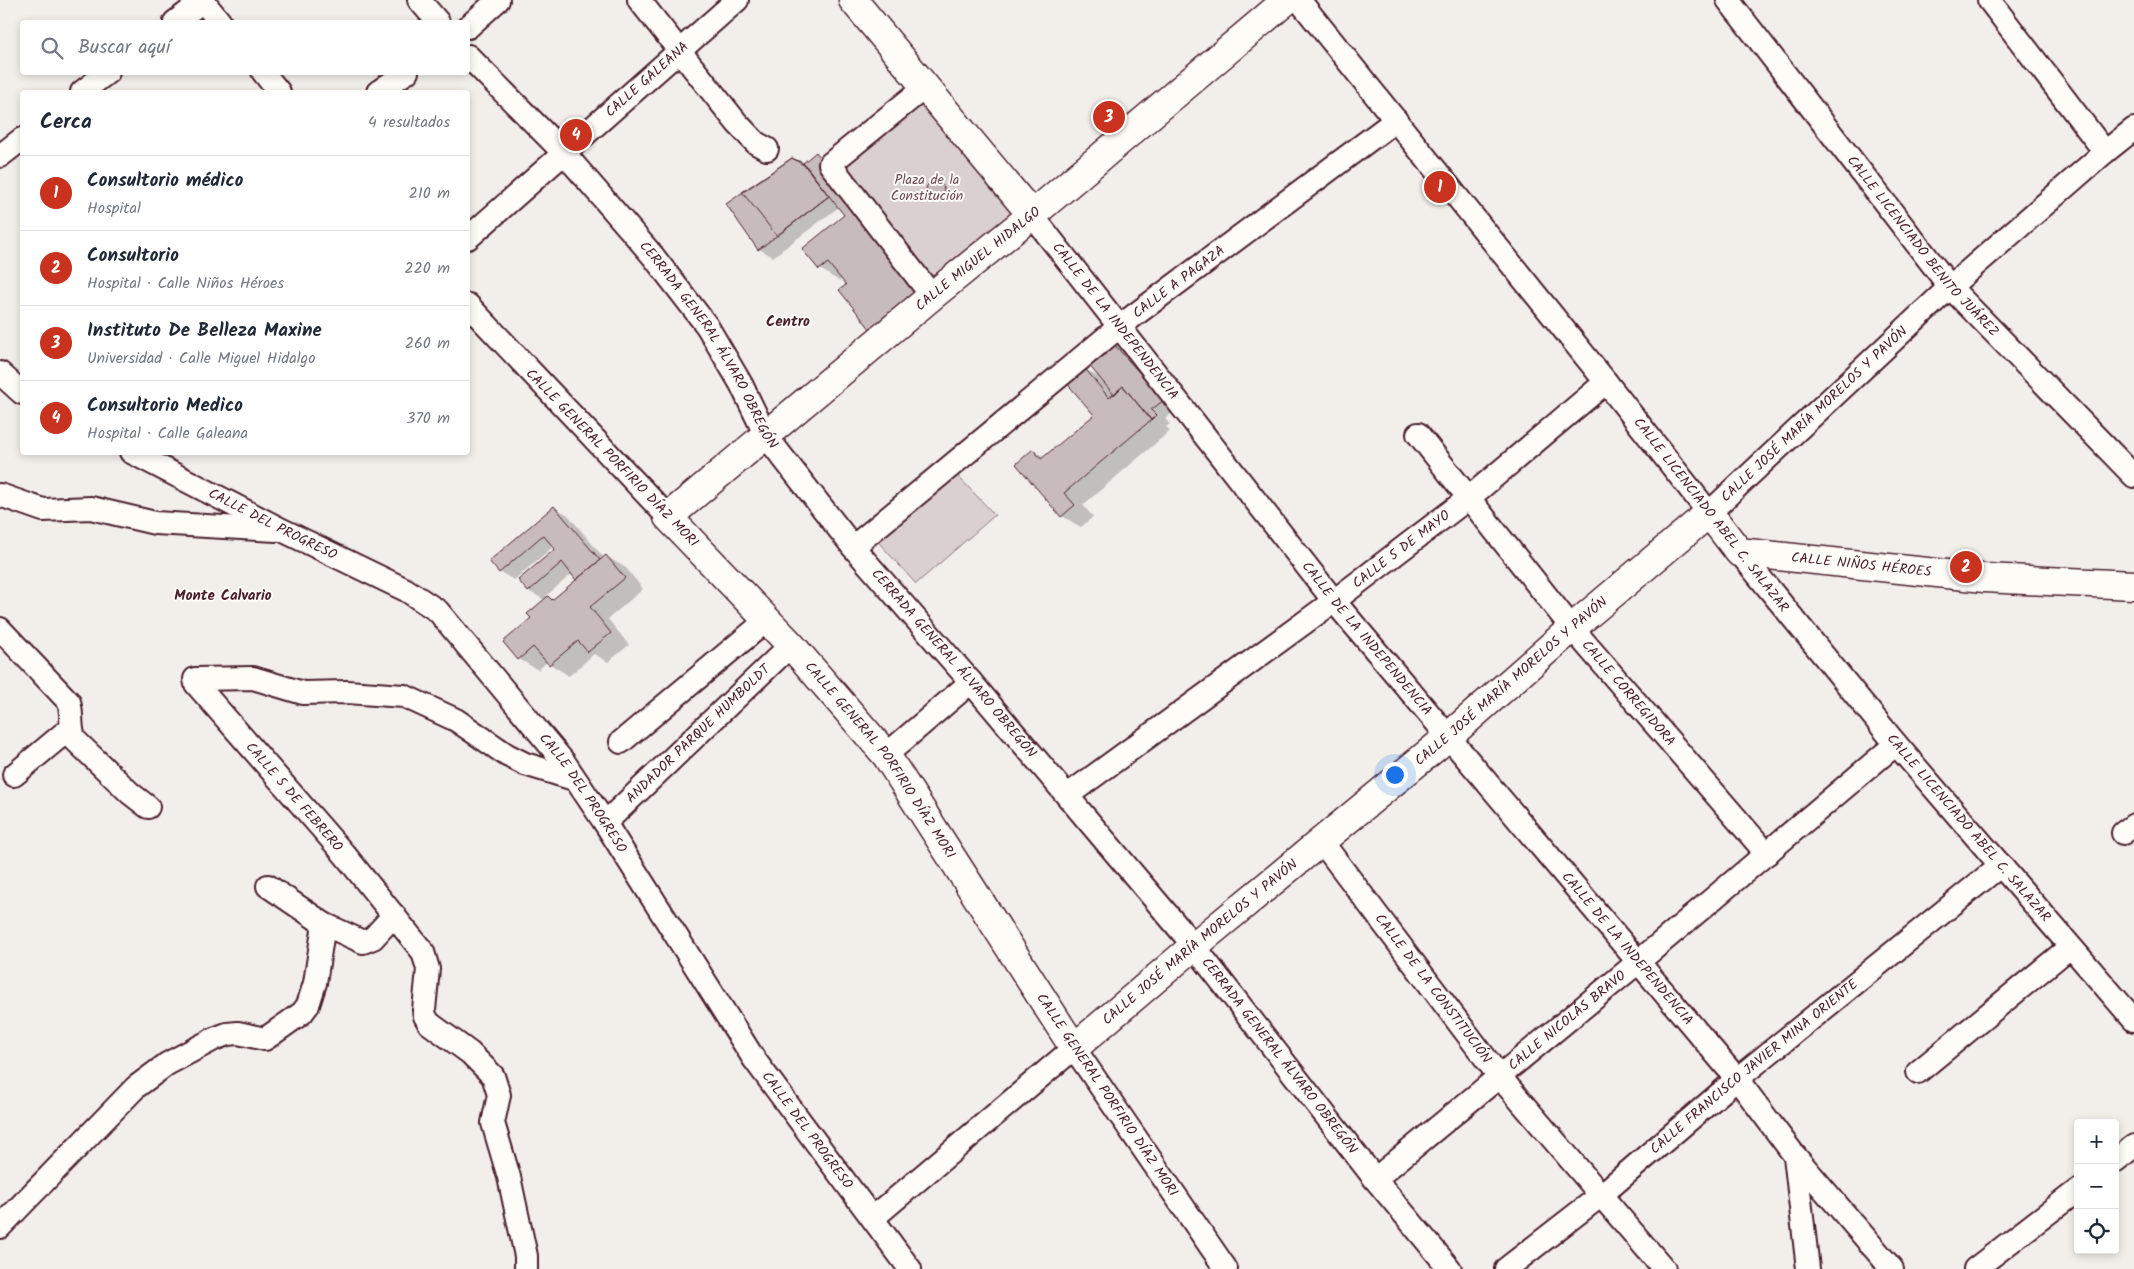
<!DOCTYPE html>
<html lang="es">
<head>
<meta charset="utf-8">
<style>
	body { margin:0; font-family:Kalam,sans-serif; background:#f6f6f7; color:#1f2937 }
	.controls { position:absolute; right:15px; bottom:15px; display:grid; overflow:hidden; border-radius:5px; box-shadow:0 2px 8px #0003 }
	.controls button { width:45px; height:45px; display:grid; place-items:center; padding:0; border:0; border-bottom:1px solid #e0e1e3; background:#fff; color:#1f2937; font:25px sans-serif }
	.you { position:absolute; left:1394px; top:774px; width:18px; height:18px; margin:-12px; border:4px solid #fff; border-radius:50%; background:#1a73e8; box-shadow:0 0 0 8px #1a73e833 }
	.badge { display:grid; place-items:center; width:32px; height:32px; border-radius:50%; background:#c8321e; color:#fff; font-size:16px; font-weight:700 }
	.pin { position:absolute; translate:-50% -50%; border:2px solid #fff; box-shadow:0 1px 5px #0006 }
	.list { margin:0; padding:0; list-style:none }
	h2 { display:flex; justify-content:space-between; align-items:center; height:65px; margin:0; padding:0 20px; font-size:21px }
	h2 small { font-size:16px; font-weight:400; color:#747a83 }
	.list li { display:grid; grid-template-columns:32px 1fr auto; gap:15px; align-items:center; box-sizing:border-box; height:75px; padding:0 20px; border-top:1px solid #e0e1e3 }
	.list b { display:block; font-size:19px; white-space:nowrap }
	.list p { margin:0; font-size:16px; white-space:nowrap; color:#747a83 }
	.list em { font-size:16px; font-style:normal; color:#747a83 }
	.icon { flex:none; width:28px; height:28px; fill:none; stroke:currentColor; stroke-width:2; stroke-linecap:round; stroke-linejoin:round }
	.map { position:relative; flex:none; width:2134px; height:1269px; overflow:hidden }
	.search { position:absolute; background:#fff; box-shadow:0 2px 8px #0003; left:20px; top:20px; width:450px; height:55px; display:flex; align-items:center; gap:12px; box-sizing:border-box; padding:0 18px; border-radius:5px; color:#747a83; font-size:19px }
	.panel { position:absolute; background:#fff; box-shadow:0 2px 8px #0003; left:20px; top:90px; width:450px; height:365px; border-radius:5px }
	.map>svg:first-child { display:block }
	.green { fill:#d9d0cf; stroke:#92787d }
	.shadow { fill:#0003; fill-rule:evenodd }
	.building { fill:#c8bbbb; stroke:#4a1f2b }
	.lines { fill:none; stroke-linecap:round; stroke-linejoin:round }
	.street-casing { stroke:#4a1f2b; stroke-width:26 }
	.secondary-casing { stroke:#4a1f2b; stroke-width:31 }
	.street { stroke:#fdfcf7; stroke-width:22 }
	.secondary { stroke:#fdfcf7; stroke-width:28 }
	.labels { text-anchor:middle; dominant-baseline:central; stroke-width:4; stroke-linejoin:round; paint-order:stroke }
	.street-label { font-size:14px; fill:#4a1f2b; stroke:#fdfcf7 }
	.park-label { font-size:14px; fill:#6e4b54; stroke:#fdfcf7 }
	.neighbourhood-label { font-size:15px; font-weight:bold; fill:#4a1f2b; stroke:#fdfcf7 }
</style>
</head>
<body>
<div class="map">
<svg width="2134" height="1269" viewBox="0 0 2134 1269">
	<rect width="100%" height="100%" fill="#f2efeb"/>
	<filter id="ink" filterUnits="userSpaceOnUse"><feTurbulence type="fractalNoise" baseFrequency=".02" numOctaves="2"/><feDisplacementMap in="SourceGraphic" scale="10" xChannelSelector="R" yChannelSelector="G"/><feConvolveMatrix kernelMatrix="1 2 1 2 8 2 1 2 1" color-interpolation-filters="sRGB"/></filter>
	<g filter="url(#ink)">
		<!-- green -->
		<path class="green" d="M923,93L1020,212L932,283L835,164Z
			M954,472L995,515L916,584L873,536Z"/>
		<!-- shadow -->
		<path class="shadow" d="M816,154L835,165L942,300L847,286L842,279L839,281L820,269L804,249L846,216L839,207L773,257L759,249L810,170Z
			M929 192a9 9 0 1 1 18 0a9 9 0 1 1-18 0Z
			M1111,343L1126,351L1177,409L1165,419L1170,424L1166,427L1170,431L1083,505L1093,517L1081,527L1062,516L1033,451L1045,457L1095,415L1083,368L1102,379Z
			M554,507L568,515L604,558L606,556L626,568L643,589L608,619L629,645L608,662L594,654L569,676L547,662L538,670L519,659L533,618L545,600L528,591L557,549L554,546L514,580L500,572ZM573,573L579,579L554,600L546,596Z"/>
		<!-- building -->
		<path class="building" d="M816,152L923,288L871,330L839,290L846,285L828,263L819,270L802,249L844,215L803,163Z
			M792,158L807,167L829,196L758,250L726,204Z
			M792,158L803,163L829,196L777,236L742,192Z
			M926 190a9 9 0 1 1 18 0a9 9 0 1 1-18 0Z
			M1111,341L1164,400L1151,410L1156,415L1151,420L1123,386L1114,395L1088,364Z
			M1083,366L1109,398L1123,386L1151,420L1064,493L1075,505L1061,517L1016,464L1033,449L1041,459L1094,415L1065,381Z
			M554,506L600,560L576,580L562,562L528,592L518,580L555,549L543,535L499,573L489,561Z
			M606,555L625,578L590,607L611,633L588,652L578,641L549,665L533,647L518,660L503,642L531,618L527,614L548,596L552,600Z"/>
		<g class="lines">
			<!-- street casing -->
			<g class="street-casing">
				<g id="street">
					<path d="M202,0L220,22"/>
					<path d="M419,0L438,22"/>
					<path d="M639,0L737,123L756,143L767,149"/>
					<path id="s1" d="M1299,0L1606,382L1709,513L1950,287L2105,152L2134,129"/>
					<path id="s2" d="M1728,0L1950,287L2134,476"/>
					<path d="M1989,0L2105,152"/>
					<path d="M175,22L203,1"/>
					<path d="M468,27L498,0"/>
					<path id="s3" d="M468,56L564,153L653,256L707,326L741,384L766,436L853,547L971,682L1194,946L1375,1179L1450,1269"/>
					<path d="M263,72L279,92"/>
					<path d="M925,87L830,164L932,296"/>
					<path d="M82,92L108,72"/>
					<path d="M378,92L407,72"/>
					<path d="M0,156L22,139"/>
					<path id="s4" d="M1032,215L1334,601L1737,1079L1795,1156L1892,1269"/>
					<path id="s5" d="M468,238L737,0"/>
					<path d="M468,305L668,517"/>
					<path d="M0,373L22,393"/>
					<path id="s6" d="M1418,434L1572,628L1767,854"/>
					<path id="s7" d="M131,452L282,530L406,590L438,611L564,762L605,823L754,1059L910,1269"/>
					<path d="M0,495L43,510L91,508L155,523L276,530"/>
					<path id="s8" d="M853,547L1120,326L1396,120"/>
					<path id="s9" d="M1739,552L1896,744L2134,1020"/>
					<path d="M0,629L69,702C73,714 69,728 75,740L130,793L148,807"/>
					<path d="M621,742L767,620"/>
					<path d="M886,755L971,682"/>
					<path d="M14,775L63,734L72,733"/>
					<path id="s10" d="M1068,795L1334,601L1470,497L1606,382"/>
					<path id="s11" d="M605,823L791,645"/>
					<path d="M2123,833L2134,825"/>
					<path id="s12" d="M1322,842L1499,1076L1664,1269"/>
					<path d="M268,886L324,924L363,942L373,938L394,915"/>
					<path d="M1918,1072L2070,947"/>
					<path d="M1795,1156L1808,1269"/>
					<path d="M2115,1161L2134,1146"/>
					<path id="s13" d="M1375,1179L1637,963L1896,744"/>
					<path d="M873,1218L1074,1048L1226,1269"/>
					<path d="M0,1227L136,1087L167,1064L214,1039L227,1034L238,1033L265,1039L302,1013L308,1005L315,983L324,924"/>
					<path d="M526,1269V1256L509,1177L493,1123L499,1095L493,1076L470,1053L429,1023L425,1016L424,1010L428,969L423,952L345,855L196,684L195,679L253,678L303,693L347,692L404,696L456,720L507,755L525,764L574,779"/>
					<path id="s14" d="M1506,1269L1600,1196L1737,1079L2001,865"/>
					<path d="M1975,1269L2078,1190"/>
				</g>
			</g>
			<!-- secondary casing -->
			<g class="secondary-casing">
				<g id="secondary">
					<path d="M853,0L1032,215"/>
					<path id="s15" d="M1287,0L1032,215L932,296L668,517L791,645L886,755L1074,1048L1194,946L1448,737L1572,628L1709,513L1739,552L1984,578L2134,585"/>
				</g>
			</g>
			<!-- street -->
			<use href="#street" class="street"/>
			<!-- secondary -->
			<use href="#secondary" class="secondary"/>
		</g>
	</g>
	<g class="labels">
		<!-- street labels -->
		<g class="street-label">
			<text stroke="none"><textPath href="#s5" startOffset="239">CALLE GALEANA</textPath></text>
			<text stroke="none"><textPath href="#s2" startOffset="314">CALLE LICENCIADO BENITO JUÁREZ</textPath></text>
			<text transform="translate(978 259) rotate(-39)">CALLE MIGUEL HIDALGO</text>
			<text stroke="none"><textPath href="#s8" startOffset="420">CALLE A PAGAZA</textPath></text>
			<text stroke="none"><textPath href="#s4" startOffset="135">CALLE DE LA INDEPENDENCIA</textPath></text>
			<text stroke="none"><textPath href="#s3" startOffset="378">CERRADA GENERAL ÁLVARO OBREGÓN</textPath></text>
			<text stroke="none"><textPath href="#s1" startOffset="801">CALLE JOSÉ MARÍA MORELOS Y PAVÓN</textPath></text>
			<text transform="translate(612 458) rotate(46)">CALLE GENERAL PORFIRIO DÍAZ MORI</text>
			<text transform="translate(1711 515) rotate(52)">CALLE LICENCIADO ABEL C. SALAZAR</text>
			<text stroke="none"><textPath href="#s7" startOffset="159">CALLE DEL PROGRESO</textPath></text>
			<text stroke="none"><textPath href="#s10" startOffset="414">CALLE 5 DE MAYO</textPath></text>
			<text stroke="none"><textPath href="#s15" startOffset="2480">CALLE NIÑOS HÉROES</textPath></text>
			<text stroke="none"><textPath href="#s4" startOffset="540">CALLE DE LA INDEPENDENCIA</textPath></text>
			<text stroke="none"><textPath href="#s3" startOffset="781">CERRADA GENERAL ÁLVARO OBREGÓN</textPath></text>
			<text stroke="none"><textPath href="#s15" startOffset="2048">CALLE JOSÉ MARÍA MORELOS Y PAVÓN</textPath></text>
			<text stroke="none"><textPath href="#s6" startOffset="334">CALLE CORREGIDORA</textPath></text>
			<text stroke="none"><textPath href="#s11" startOffset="129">ANDADOR PARQUE HUMBOLDT</textPath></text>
			<text stroke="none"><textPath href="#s15" startOffset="1130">CALLE GENERAL PORFIRIO DÍAZ MORI</textPath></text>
			<text stroke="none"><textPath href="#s7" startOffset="579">CALLE DEL PROGRESO</textPath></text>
			<text transform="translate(294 797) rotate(49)">CALLE 5 DE FEBRERO</text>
			<text stroke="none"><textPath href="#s9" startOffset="359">CALLE LICENCIADO ABEL C. SALAZAR</textPath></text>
			<text stroke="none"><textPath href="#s15" startOffset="1642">CALLE JOSÉ MARÍA MORELOS Y PAVÓN</textPath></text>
			<text stroke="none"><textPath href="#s4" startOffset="945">CALLE DE LA INDEPENDENCIA</textPath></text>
			<text stroke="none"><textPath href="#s12" startOffset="184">CALLE DE LA CONSTITUCIÓN</textPath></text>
			<text stroke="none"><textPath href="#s13" startOffset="249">CALLE NICOLÁS BRAVO</textPath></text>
			<text stroke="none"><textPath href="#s3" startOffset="1291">CERRADA GENERAL ÁLVARO OBREGÓN</textPath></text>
			<text stroke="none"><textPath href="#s14" startOffset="320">CALLE FRANCISCO JAVIER MINA ORIENTE</textPath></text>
			<text transform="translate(1107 1095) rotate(56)">CALLE GENERAL PORFIRIO DÍAZ MORI</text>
			<text stroke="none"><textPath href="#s7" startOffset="984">CALLE DEL PROGRESO</textPath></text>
		</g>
		<!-- park labels -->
		<g class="park-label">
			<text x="927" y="180">Plaza de la<tspan x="927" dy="16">Constitución</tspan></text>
		</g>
		<!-- neighbourhood labels -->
		<g class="neighbourhood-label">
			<text x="788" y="322">Centro</text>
			<text x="223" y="596">Monte Calvario</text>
		</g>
	</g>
</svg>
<div class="controls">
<button>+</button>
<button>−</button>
<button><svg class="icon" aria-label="locate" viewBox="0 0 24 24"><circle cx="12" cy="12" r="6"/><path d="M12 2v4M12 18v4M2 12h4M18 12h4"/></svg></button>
</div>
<div class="you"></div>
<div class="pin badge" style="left:1440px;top:187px">1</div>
<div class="pin badge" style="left:1966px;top:567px">2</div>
<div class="pin badge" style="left:1109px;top:117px">3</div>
<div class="pin badge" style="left:576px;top:135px">4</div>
<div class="search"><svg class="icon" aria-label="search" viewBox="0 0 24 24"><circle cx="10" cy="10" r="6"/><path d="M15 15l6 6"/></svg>Buscar aquí</div>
<section class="panel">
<h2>Cerca<small>4 resultados</small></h2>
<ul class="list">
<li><span class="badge">1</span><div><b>Consultorio médico</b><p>Hospital</p></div><em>210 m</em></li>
<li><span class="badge">2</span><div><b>Consultorio</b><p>Hospital · Calle Niños Héroes</p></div><em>220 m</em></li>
<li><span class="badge">3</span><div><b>Instituto De Belleza Maxine</b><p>Universidad · Calle Miguel Hidalgo</p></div><em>260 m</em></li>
<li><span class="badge">4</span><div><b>Consultorio Medico</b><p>Hospital · Calle Galeana</p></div><em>370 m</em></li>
</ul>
</section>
</div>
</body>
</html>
